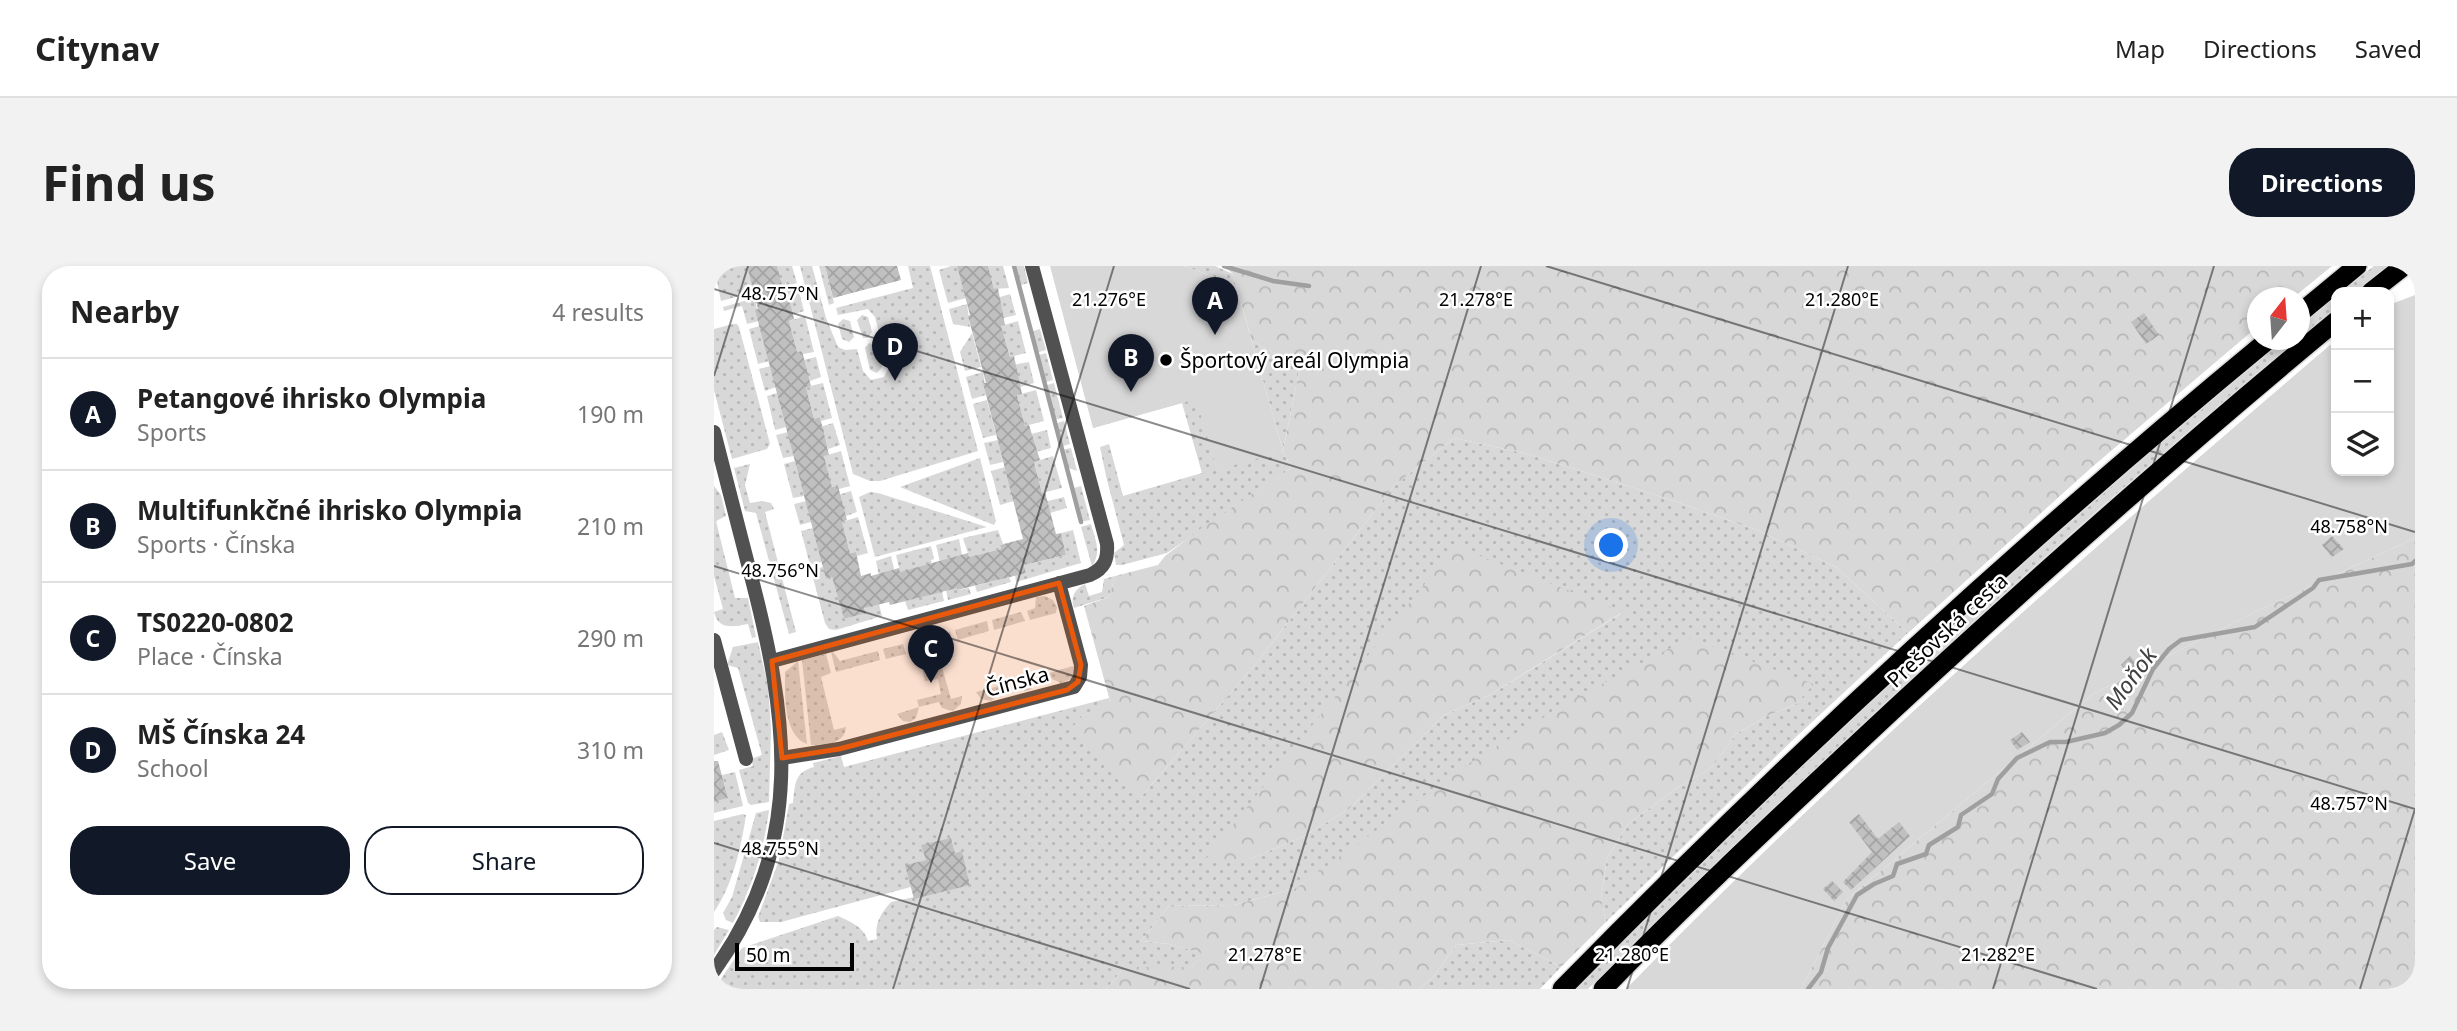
<!DOCTYPE html>
<html lang="en">
<head>
<meta charset="utf-8">
<style>
	body { margin:0; font-family:"Noto Sans",sans-serif; background:#f2f2f2; color:#222 }
	.controls { position:absolute; right:21px; top:21px; display:grid; overflow:hidden; border-radius:14px; box-shadow:0 4px 10px #0003 }
	.controls button { width:63px; height:63px; display:grid; place-items:center; padding:0; border:0; border-bottom:2px solid #e0e0e0; background:#fff; color:#222; font:35px sans-serif }
	.compass { position:absolute; left:1533px; top:21px; width:63px; height:63px; border-radius:50%; background:#fff; box-shadow:0 4px 10px #0003; rotate:17deg }
	.scale { position:absolute; left:21px; bottom:18px; width:119px; box-sizing:border-box; padding-left:7px; border:4px solid #000; border-top:0; font-size:19px; line-height:24px; white-space:nowrap; color:#000; -webkit-text-stroke:5px #fff; paint-order:stroke }
	.you { position:absolute; left:898px; top:280px; width:24px; height:24px; margin:-18px; border:5px solid #fff; border-radius:50%; background:#1a73e8; box-shadow:0 0 0 10px #1a73e833 }
	.badge { display:grid; place-items:center; width:46px; height:46px; border-radius:50%; background:#111827; color:#fff; font-size:23px; font-weight:700 }
	.pin { position:absolute; translate:-50% -58px; filter:drop-shadow(0 2px 4px #0008) }
	.pin::after { content:''; position:absolute; top:37px; width:24px; height:21px; background:inherit; clip-path:polygon(0 0,100% 0,50% 100%) }
	.list { margin:0; padding:0; list-style:none }
	h2 { display:flex; justify-content:space-between; align-items:center; height:91px; margin:0; padding:0 28px; font-size:30px }
	h2 small { font-size:23px; font-weight:400; color:#767676 }
	.list li { display:grid; grid-template-columns:46px 1fr auto; gap:21px; align-items:center; box-sizing:border-box; height:112px; padding:0 28px; border-top:2px solid #e0e0e0 }
	.list b { display:block; font-size:26px; white-space:nowrap }
	.list p { margin:0; font-size:23px; white-space:nowrap; color:#767676 }
	.list em { font-size:23px; font-style:normal; color:#767676 }
	.actions { display:flex; gap:14px; padding:21px 28px }
	.actions a { flex:1; padding:16px 0; border:2px solid #111827; border-radius:28px; text-align:center; font-size:24px; color:#111827 }
	.actions .main { background:#111827; color:#fff }
	.icon { flex:none; width:38px; height:38px; fill:none; stroke:currentColor; stroke-width:2; stroke-linecap:round; stroke-linejoin:round }
	.map { position:relative; flex:none; width:1701px; height:723px; overflow:hidden; border-radius:28px }
	header { display:flex; align-items:center; gap:42px; box-sizing:border-box; height:98px; padding:0 35px; background:#fff; border-bottom:2px solid #e0e0e0 }
	header strong { font-size:33px }
	nav { display:flex; gap:38px; margin-inline-start:auto; font-size:24px }
	.intro { display:flex; align-items:center; justify-content:space-between; box-sizing:border-box; height:168px; padding:0 42px }
	h1 { margin:0; font-size:49px }
	.button { padding:18px 32px; border-radius:28px; background:#111827; color:#fff; font-size:24px; font-weight:700 }
	main { display:flex; gap:42px; padding:0 42px }
	aside { flex:1; background:#fff; border-radius:28px; box-shadow:0 4px 10px #0003 }
	.map>svg:first-child { display:block }
	.grass { fill:url(#grass-dots); fill-rule:evenodd }
	.forest { fill:url(#forest-crowns) }
	.garden { fill:#d8d8d8 }
	.lines { fill:none; stroke-linecap:round; stroke-linejoin:round }
	.stream { stroke:#9f9f9f; stroke-width:4.5 }
	.building { fill:url(#building-cross-hatch) }
	.trunk-casing { stroke:#dbdbdb; stroke-width:22 }
	.minor { stroke:#515151; stroke-width:14 }
	.tertiary { stroke:#515151; stroke-width:14 }
	.trunk { stroke:#000; stroke-width:19 }
	.marked { fill:#e8590c; fill-opacity:0.2; stroke:#e8590c; stroke-width:5; stroke-linejoin:round }
	.ticks { fill:none; stroke:#000; stroke-width:2; stroke-opacity:0.45 }
	.poi-dot { fill:#000; stroke:#fff; stroke-width:2.5 }
	.labels { text-anchor:middle; dominant-baseline:central; stroke-width:5; stroke-linejoin:round; paint-order:stroke }
	.poi-label { font-size:21px; fill:#000; stroke:#fff; text-anchor:start }
	.street-label { font-size:21px; fill:#000; stroke:#fff }
	.water-label { font-size:23px; font-style:italic; fill:#404040; stroke:#fff }
	.ticks-label { font-size:18px; text-anchor:middle; fill:#000; stroke:#fff; stroke-width:5; stroke-linejoin:round; paint-order:stroke }
</style>
</head>
<body>
<header>
<strong>Citynav</strong>
<nav><a>Map</a><a>Directions</a><a>Saved</a></nav>
</header>
<div class="intro"><h1>Find us</h1><a class="button">Directions</a></div>
<main>
<aside>
<h2>Nearby<small>4 results</small></h2>
<ul class="list">
<li><span class="badge">A</span><div><b>Petangové ihrisko Olympia</b><p>Sports</p></div><em>190 m</em></li>
<li><span class="badge">B</span><div><b>Multifunkčné ihrisko Olympia</b><p>Sports · Čínska</p></div><em>210 m</em></li>
<li><span class="badge">C</span><div><b>TS0220-0802</b><p>Place · Čínska</p></div><em>290 m</em></li>
<li><span class="badge">D</span><div><b>MŠ Čínska 24</b><p>School</p></div><em>310 m</em></li>
</ul>
<div class="actions"><a class="main">Save</a><a>Share</a></div>
</aside>
<div class="map">
<svg width="1701" height="723" viewBox="0 0 1701 723">
	<defs>
		<pattern id="grass-dots" width="8" height="8" patternUnits="userSpaceOnUse" patternTransform="scale(1.75)"><rect width="8" height="8" fill="#d8d8d8"/><path d="M2 2h.1M6 6h.1" fill="none" stroke="#b8b8b8" stroke-width="1.8" stroke-linecap="round"/></pattern>
		<pattern id="forest-crowns" width="20" height="18" patternUnits="userSpaceOnUse" patternTransform="scale(1.75)"><rect width="20" height="18" fill="#d8d8d8"/><path d="M2 6a3 3 0 1 1 6 0M12 15a3 3 0 1 1 6 0" fill="none" stroke="#b8b8b8"/></pattern>
		<pattern id="building-cross-hatch" width="8" height="8" patternUnits="userSpaceOnUse" patternTransform="scale(1.75)"><rect width="8" height="8" fill="#c0c0c0"/><path d="M0 0l8 8M0 8l8-8" fill="none" stroke="#a3a3a3"/></pattern>
	</defs>
	<rect width="100%" height="100%" fill="#fff"/>
	<!-- grass -->
	<path class="grass" d="M0,0H33L40,26L7,35Z
		M63,0H78L83,17L73,20L72,17L68,18Z
		M86,0H98L112,52L124,81L131,84L143,83L149,105L157,114L170,111L174,103L161,51L154,43L124,49L122,42L199,22L194,0H216L264,185L166,215H156L139,208Z
		M105,0H111L120,37L115,39Z
		M237,0H243L252,32L234,37L225,4Z
		M274,0H289L295,22L280,23Z
		M299,0H310L314,17L304,20Z
		M470,0H501L519,8L522,19Z
		M1660,0H1673L1641,26H1627Z
		M84,22L90,45L78,49L70,26Z
		M296,28L302,49L289,52L283,32Z
		M1622,30V41L1586,72V61Z
		M41,32L45,55L33,58L28,40L10,45L9,41Z
		M253,38L256,61L239,58L235,43Z
		M148,49L154,51L158,66L154,72H149L143,54Z
		M91,50L100,86L89,88L88,85L83,86L75,55Z
		M531,51L538,75L586,101L569,185L577,202L453,287L408,299H402L400,287L410,279L392,210L386,181L395,178L409,230L488,207L468,137L379,162L471,93L503,203L569,185Z
		M129,53L136,55L140,71L135,76L128,73L124,58Z
		M304,55L312,87L296,91L287,60Z
		M19,58H23L25,61L56,178L53,183L18,193L0,124V63Z
		M46,60L55,95L44,98L35,63Z
		M326,63L332,84L322,87L316,66Z
		M258,67L267,101L251,105L246,86Z
		M1570,74H1583C1336,278 1102,497 874,723H862C1085,496 1325,277 1570,74Z
		M155,77L162,79L168,101L163,107L156,104L151,82Z
		M332,87L339,114L329,117L322,90Z
		M102,91L107,111L96,115L95,111L90,113L85,95Z
		M315,96L320,117L306,121L298,99Z
		M56,100L62,121L51,125L45,103Z
		M269,106L272,129L258,133L252,111Z
		M109,117L118,152L107,155L106,151L100,153L92,121Z
		M340,117L349,152L339,154L330,120Z
		M322,124L330,155L311,160L303,129Z
		M63,127L72,161L61,164L53,130Z
		M273,134L282,169L269,172L259,138Z
		M350,155L356,178L346,181L340,158Z
		M119,157L126,179L114,183L113,180L108,181L103,162Z
		M333,164L337,182L318,187L313,169Z
		M74,166L80,190L69,192L62,169Z
		M740,172L814,188L948,231L1043,264L1122,301L1194,367L1083,470L892,656L887,632L893,592L914,558L960,524L998,501L1022,468L1053,450L1082,438L1100,417L661,567L582,622L520,639L455,640L427,675L455,678L488,687L477,702L411,701L392,723H0L28,682L124,650C137,656 150,661 154,675L163,673C160,658 167,647 177,636L256,619L248,586L241,587L237,572L212,594L192,599L197,621L67,656H46L44,651L65,594L75,538L79,537C81,519 80,506 100,501L99,497L127,490L130,501L395,432L396,436L368,450L427,531L544,395L680,220ZM741,281L908,347L774,430L730,449L635,543L588,571L536,593Z
		M284,174L289,196L276,199L270,177Z
		M357,182L363,205L352,201L347,184Z
		M127,185L136,220L125,223L124,220L118,221L110,190Z
		M339,190L348,222L328,227L320,196Z
		M266,192L282,255L280,259L186,221Z
		M81,195L90,230L79,232L70,198Z
		M36,198L31,219L36,237L48,235L57,237L60,243L51,246L82,366L75,368L42,247L31,245L20,202Z
		M291,201L300,235L286,239L277,205Z
		M0,220L7,229L12,250L2,255L21,332H34L42,371L38,372L34,358C19,361 4,364 0,346L9,343L0,310Z
		M367,220L376,254L366,256L357,223Z
		M137,225L143,246L132,250L121,230Z
		M156,226L164,227L273,261L161,291L145,231Z
		M350,231L353,242L336,247L330,236Z
		M92,235L97,256L86,259L80,238Z
		M144,251L154,287L143,290L141,286L136,287L128,256Z
		M377,258C381,273 388,286 378,300L367,261Z
		M99,262L108,296L96,299L87,265Z
		M284,264L289,278L286,279L287,283L255,291L249,272Z
		M359,264L367,297L302,316L301,309L312,307L310,299L352,289L347,267Z
		M245,273L248,289L226,296L222,279Z
		M217,280L220,293L217,294L218,298L186,306L182,289Z
		M177,290L180,303L177,304V308L165,310L162,295Z
		M109,301L112,313L118,311L130,353L151,347L150,340L165,338L168,350L122,364L115,363L111,357L97,304Z
		M401,310L395,331L360,342C356,331 361,323 371,318L375,330L388,326L390,313Z
		M295,311L297,316L263,326L261,320Z
		M243,321L244,324L255,322L257,328L234,334L232,324Z
		M228,325L230,335L194,344L191,335Z
		M331,330L339,334L343,341L342,347L316,354L313,345L321,342L322,331Z
		M307,346L311,355L280,364L278,354Z
		M273,355L275,365L244,374L241,364Z
		M236,366L238,375L222,380L237,433L248,430L247,438L239,445L228,442L225,436L205,441L202,452L196,456L189,455L183,448L205,441L203,434L227,428L224,413L211,415L202,375Z
		M44,376L54,420L57,464L55,536L37,539L34,537L25,504L39,500L37,493L48,489L24,402L13,399L19,381Z
		M189,378L192,388L172,393L169,383Z
		M164,385L166,394L122,406L117,386H119L126,395Z
		M112,388L117,407L107,411L120,464L132,461C130,479 112,478 97,479L88,394Z
		M84,395L93,478C69,469 71,428 71,406Z
		M359,400V409L355,414L347,417L338,413L335,407Z
		M322,410L321,419L316,424L307,425L299,416Z
		M285,420L284,430L277,435L267,433L262,426Z
		M8,466L15,484L0,489V469Z
		M21,506L29,540L0,547V536L14,532L8,509Z
		M55,544C50,584 38,621 19,657L12,654L9,647L18,631L42,547Z
		M29,548L32,549C27,582 19,618 0,646V555Z
		M3,661L15,664L0,689V664Z
		M795,674L847,701L826,723H705L720,710L742,679Z"/>
	<!-- forest -->
	<path class="forest" d="M510,0H1618L1580,31L1544,32L1543,61L1377,202L1194,367L1122,301L1043,264L948,231L814,188L740,172L680,220L544,395L427,531L356,464L368,450L396,435L370,340L395,331L401,310L444,299L451,290L489,261L577,202L569,185L586,101L538,75L519,8Z
		M1701,272V723H1087L1133,633L1379,428L1539,347Z
		M741,280L909,346L774,430L730,449L635,543L588,571L536,593L491,594Z
		M975,372L1100,418L1082,438L1053,450L1022,468L998,501L960,524L914,558L893,592L887,632L892,656L847,701L795,674L742,679L720,710L705,723H392L411,701H478L487,687L455,678L427,675L455,640L520,639L582,622L754,498L856,435Z"/>
	<!-- garden -->
	<path class="garden" d="M336,0H470L522,19L569,185L503,204L482,133L379,162Z
		M1701,29V272L1539,347L1379,428L1133,633L1087,723H912C1136,494 1378,282 1622,74V205H1675V39Z"/>
	<g class="lines">
		<!-- stream -->
		<path class="stream" d="M300,0L367,256
			M510,0L559,15L595,20
			M1094,723L1107,706L1114,682L1143,629L1160,618L1179,610L1183,598L1212,588L1215,579L1244,561L1247,549L1278,528L1284,513L1303,492L1336,476H1352L1391,467L1405,459L1418,447L1439,403L1455,383L1467,374L1541,361L1599,322L1605,314L1698,298L1701,295"/>
	</g>
	<!-- building -->
	<path class="building" d="M33,0H63L68,18L71,17L80,53L75,55L83,86L88,85L97,120L92,121L100,153L106,151L115,189L110,190L118,221L124,220L133,254L128,256L136,287L142,286L147,310L157,307V310L185,302L186,306L254,287L255,291L287,283L286,279L309,273L269,117H272L254,50L256,49L243,0H274L280,23L284,22L291,59L287,60L296,91L300,90L308,128L303,129L311,160L315,159L326,194L320,196L328,227L331,226L342,268L347,267L352,289L310,299L312,307L243,324V322L176,339L175,336L150,342L152,347L130,353L118,311L112,313L41,44L44,43Z
		M111,0H183L187,14L119,32Z
		M1430,47L1445,69L1432,78L1417,56Z
		M1618,270L1630,283L1618,291L1608,279Z
		M1416,390L1430,405L1421,414L1407,399Z
		M1308,466L1316,476L1303,484L1296,474Z
		M0,495H4L14,532L0,536Z
		M1145,548L1164,573L1185,556L1196,570L1137,624L1129,616L1158,586L1135,556Z
		M237,572L241,587L248,585L256,619L200,633L191,599L212,594L207,579Z
		M1118,615L1129,626L1120,635L1109,623Z"/>
	<g class="lines">
		<!-- trunk casing -->
		<g class="trunk-casing">
			<path id="trunk" d="M1657,26L1690,0
				M1586,47L1643,0
				M848,723C1071,495 1308,277 1554,74
				M889,723C968,642 1050,565 1132,488C1291,339 1454,194 1622,55"/>
		</g>
		<!-- minor -->
		<path class="minor" d="M0,374L32,493
			M58,395L376,309C391,302 394,293 393,278L318,0
			M68,492L125,483L360,421L366,411L367,399L345,317"/>
		<!-- tertiary -->
		<path class="tertiary" d="M0,166C12,213 24,259 36,306C74,451 93,575 0,705"/>
		<!-- trunk -->
		<use href="#trunk" class="trunk"/>
	</g>
	<!-- marked area -->
	<path class="marked" d="M345,317L367,399L364,416L353,424L125,483L68,492L58,395Z"/>
	<!-- ticks -->
	<path class="ticks" d="M832,0L1701,266M0,23L1701,543M0,110L34,0M0,300L1383,723M0,577L476,723M179,723L400,0M546,723L767,0M913,723L1134,0M1279,723L1500,0M1646,723L1701,543"/>
	<!-- markers -->
	<circle class="poi-dot" cx="452" cy="94" r="7"/>
	<g class="labels">
		<!-- poi labels -->
		<g class="poi-label">
			<text x="466" y="94">Športový areál Olympia</text>
		</g>
		<!-- street labels -->
		<g class="street-label">
			<text transform="translate(1233 364) rotate(-43)">Prešovská cesta</text>
			<text transform="translate(303 415) rotate(-15)">Čínska</text>
		</g>
		<!-- water labels -->
		<g class="water-label">
			<text transform="translate(1416 412) rotate(-54)">Moňok</text>
		</g>
	</g>
	<g class="ticks-label">
		<text x="66" y="34">48.757°N</text>
		<text x="395" y="40">21.276°E</text>
		<text x="762" y="40">21.278°E</text>
		<text x="1128" y="40">21.280°E</text>
		<text x="1635" y="267">48.758°N</text>
		<text x="66" y="311">48.756°N</text>
		<text x="1635" y="544">48.757°N</text>
		<text x="66" y="589">48.755°N</text>
		<text x="551" y="695">21.278°E</text>
		<text x="918" y="695">21.280°E</text>
		<text x="1284" y="695">21.282°E</text>
	</g>
</svg>
<div class="controls">
<button>+</button>
<button>−</button>
<button><svg class="icon" aria-label="layers" viewBox="0 0 24 24"><path d="M12 4l9 5-9 5-9-5zM3 14l9 5 9-5"/></svg></button>
</div>
<svg class="compass" viewBox="-18 -18 36 36"><path d="M0-13l5 13h-10z" fill="#e53935"/><path d="M0 13l5-13h-10z" fill="#767676"/></svg>
<div class="scale">50 m</div>
<div class="you"></div>
<div class="pin badge" style="left:501px;top:69px">A</div>
<div class="pin badge" style="left:417px;top:126px">B</div>
<div class="pin badge" style="left:217px;top:417px">C</div>
<div class="pin badge" style="left:181px;top:115px">D</div>
</div>
</main>
</body>
</html>
